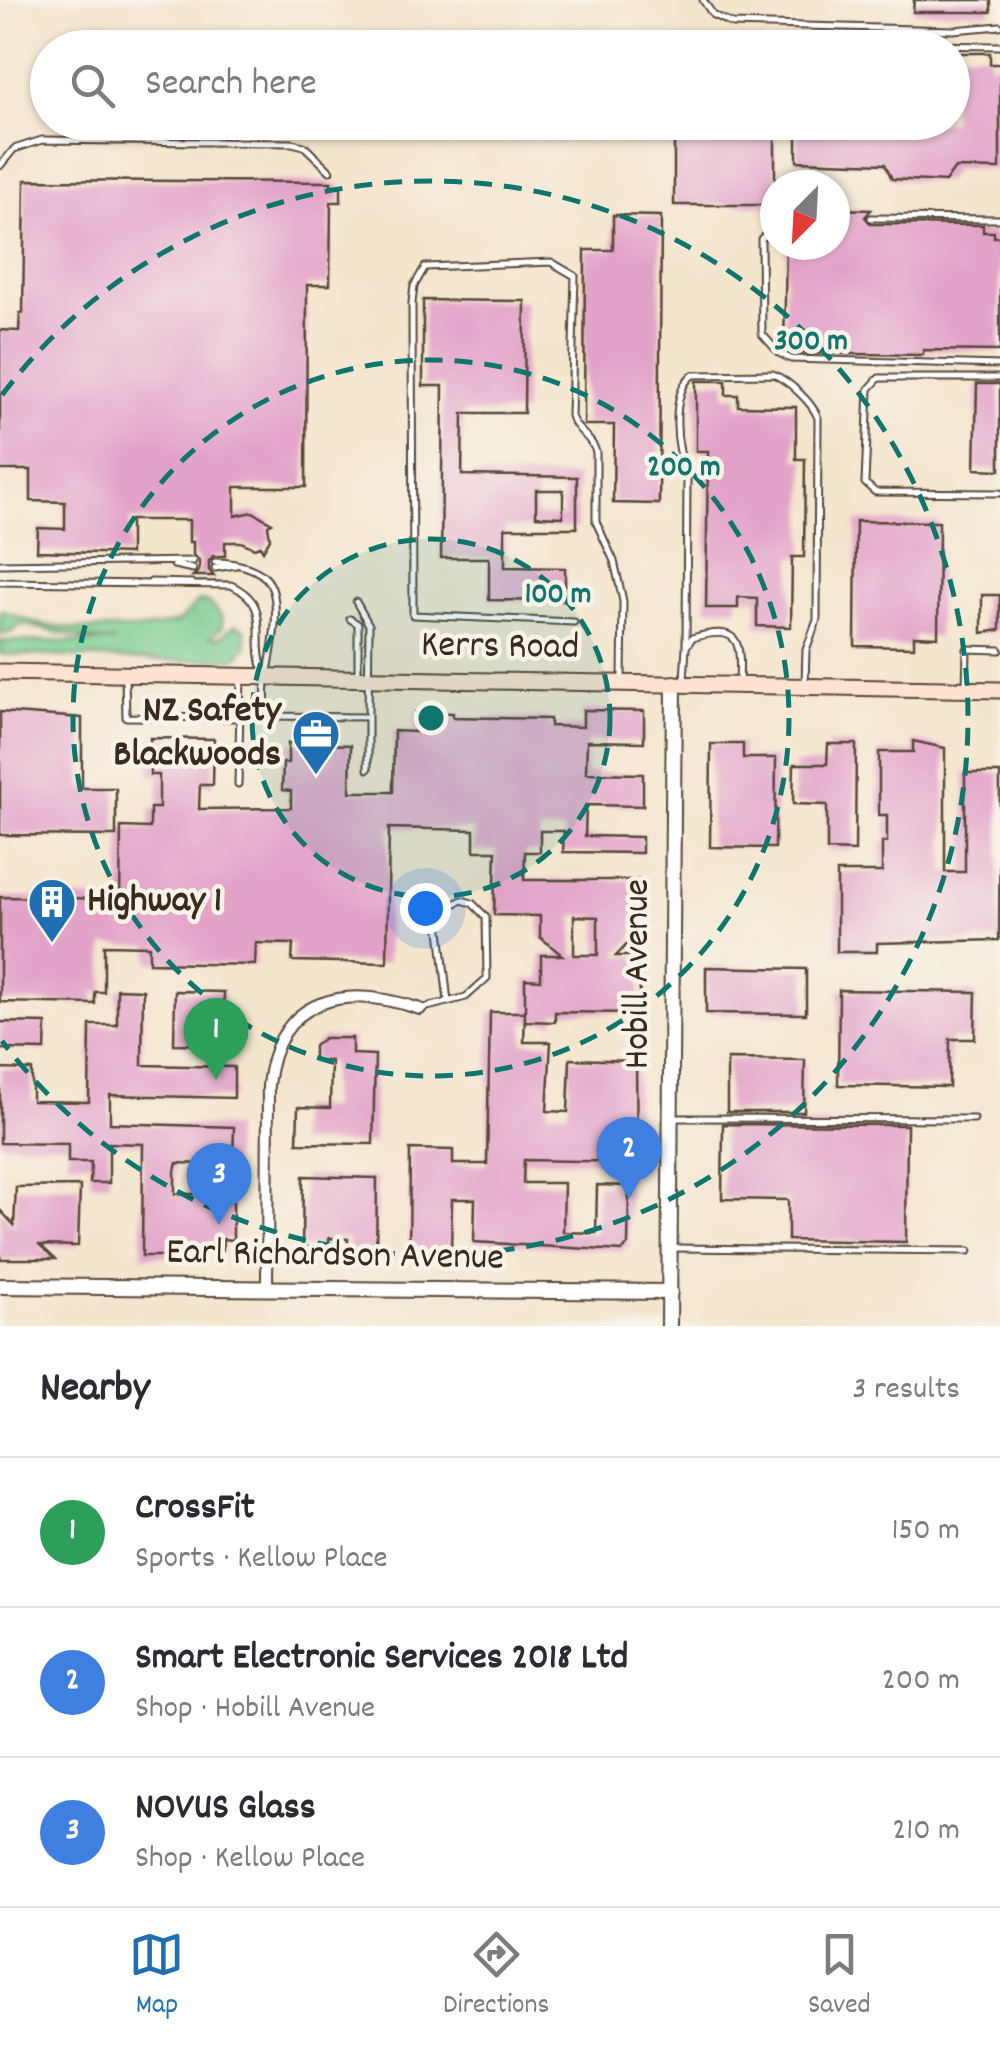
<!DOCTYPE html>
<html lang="en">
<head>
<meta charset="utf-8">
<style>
	body { margin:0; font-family:Dekko,sans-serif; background:#f2f2f3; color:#2b2b33 }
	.compass { position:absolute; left:760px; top:170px; width:90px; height:90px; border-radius:50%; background:#fff; box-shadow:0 2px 8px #0004; rotate:204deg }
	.you { position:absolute; left:425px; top:908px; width:35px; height:35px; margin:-25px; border:8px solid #fff; border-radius:50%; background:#1a73e8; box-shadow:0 0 0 15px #1a73e833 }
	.badge { display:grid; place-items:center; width:65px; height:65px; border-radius:50%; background:#1f6fb2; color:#fff; font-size:32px; font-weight:700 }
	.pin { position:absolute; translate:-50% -82px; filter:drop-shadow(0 2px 5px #0008) }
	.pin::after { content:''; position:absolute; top:52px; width:35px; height:30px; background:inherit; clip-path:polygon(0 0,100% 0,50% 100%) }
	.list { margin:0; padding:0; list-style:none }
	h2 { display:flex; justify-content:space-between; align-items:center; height:130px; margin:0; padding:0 40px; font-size:42px }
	h2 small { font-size:32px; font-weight:400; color:#7c7c81 }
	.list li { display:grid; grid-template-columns:65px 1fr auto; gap:30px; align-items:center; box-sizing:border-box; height:150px; padding:0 40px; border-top:2px solid #e1e1e2 }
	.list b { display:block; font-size:38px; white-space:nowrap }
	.list p { margin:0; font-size:32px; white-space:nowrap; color:#7c7c81 }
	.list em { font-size:32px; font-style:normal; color:#7c7c81 }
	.icon { flex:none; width:55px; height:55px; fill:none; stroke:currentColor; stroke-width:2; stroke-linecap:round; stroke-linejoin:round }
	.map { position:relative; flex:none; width:1000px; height:1326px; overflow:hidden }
	.search { position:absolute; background:#fff; box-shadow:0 2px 8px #0004; left:30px; right:30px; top:30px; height:110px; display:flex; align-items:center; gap:25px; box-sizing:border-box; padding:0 35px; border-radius:55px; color:#7c7c81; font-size:38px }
	.sheet { height:580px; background:#fff }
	nav { display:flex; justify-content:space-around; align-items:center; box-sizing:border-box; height:140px; border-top:2px solid #e1e1e2; background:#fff; font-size:28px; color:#7c7c81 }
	nav a { display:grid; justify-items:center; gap:5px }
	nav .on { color:#1f6fb2 }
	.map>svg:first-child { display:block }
	.green { fill:#77cb8e; stroke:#597a56; stroke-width:2.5 }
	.building { fill:#e3a3c9; fill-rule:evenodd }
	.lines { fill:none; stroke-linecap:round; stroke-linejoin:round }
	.service-casing { stroke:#574638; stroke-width:9 }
	.minor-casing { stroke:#574638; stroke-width:14 }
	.tertiary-casing { stroke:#574638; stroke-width:18 }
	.secondary-casing { stroke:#574638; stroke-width:19 }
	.service { stroke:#fff; stroke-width:5 }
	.minor { stroke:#fff; stroke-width:10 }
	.tertiary { stroke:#fff; stroke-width:14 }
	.secondary { stroke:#fee3d1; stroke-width:15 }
	.ring { fill:none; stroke:#0f766e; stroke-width:5; stroke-dasharray:18 12 }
	.labels { text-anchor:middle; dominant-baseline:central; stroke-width:9; stroke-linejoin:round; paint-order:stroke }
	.street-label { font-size:38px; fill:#3b2a1e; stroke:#f7f3e8 }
	.poi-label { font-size:38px; font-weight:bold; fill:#3b2a1e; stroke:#f7f3e8; text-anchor:end }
	.centre { fill:#0f766e; stroke:#f7f3e8; stroke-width:5 }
	.ring-label { font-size:30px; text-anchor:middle; font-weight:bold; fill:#0f766e; stroke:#f7f3e8; stroke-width:9; stroke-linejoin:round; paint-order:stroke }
</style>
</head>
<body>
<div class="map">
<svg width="1000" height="1326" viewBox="0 0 1000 1326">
	<rect width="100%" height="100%" fill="#f7f3e8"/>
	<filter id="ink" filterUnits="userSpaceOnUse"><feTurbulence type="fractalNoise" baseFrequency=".01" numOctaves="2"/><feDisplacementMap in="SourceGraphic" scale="20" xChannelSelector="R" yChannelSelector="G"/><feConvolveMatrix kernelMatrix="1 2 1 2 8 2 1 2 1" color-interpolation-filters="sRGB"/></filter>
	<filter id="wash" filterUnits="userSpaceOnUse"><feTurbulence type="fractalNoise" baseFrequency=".0048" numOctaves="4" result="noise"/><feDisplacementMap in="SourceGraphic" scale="40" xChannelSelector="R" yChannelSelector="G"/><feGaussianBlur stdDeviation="2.25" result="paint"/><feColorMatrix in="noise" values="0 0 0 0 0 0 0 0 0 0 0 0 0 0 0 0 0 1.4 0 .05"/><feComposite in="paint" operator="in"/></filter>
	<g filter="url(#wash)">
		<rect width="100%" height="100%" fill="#f4e5cd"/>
		<!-- green -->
		<path class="green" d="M199,601L210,603L222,617V627L211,637L219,638L235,625L245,629L247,645L236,658L171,661L0,654V641L116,642L86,639L21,624L12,632L0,635V610L42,625L76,629H145L178,622Z"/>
		<g id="blocks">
			<!-- building -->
			<path class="building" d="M914,0H991V12H913Z
				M952,53H990V64H1000V169L955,168L945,182L892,179L885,164L797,161V122H952Z
				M674,122H775V205H674Z
				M25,180L331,182V185L341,186V202H331L330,285H307L306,487H235V516L253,512L272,523L268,525L270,539L263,551L260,546L254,548L241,542H225V556H213L209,561V570L214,576H193L199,571V560L193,555V542H189V520H130V554L37,551L38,528L65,529V502L31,501V470H0V330L19,331L20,313H23Z
				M835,209L871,210L865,217L871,224L983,225V232H994V237H1000V351L923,350V355L793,353L784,349L786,245H835Z
				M613,215L661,216L659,504L613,503L614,425H584L585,250H613Z
				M423,300L525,301L524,413H463L462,475L577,477V528H505V567L565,568V601L489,600V558H441L443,386H423ZM536,490H563V517L536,516Z
				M696,381H726V395H738V406L796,407V459H805L804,557H792L791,627L757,626V598L738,597V608H706L708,451H696Z
				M977,384H1000V470L975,469Z
				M856,521L939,522L938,637L914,636V647L855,646Z
				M982,595H1000V630L982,633Z
				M583,710L644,711V742L587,741L586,773L643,774V806L586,805L585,836L642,837V853L563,852L564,831H540V852H525L524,880H640V917L634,916V937L616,956H641L639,1013L555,1012V1022L525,1021V979L541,980V955H562L540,937V916L494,915L496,851H474V830L389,828L387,963L292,961L293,944L256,943L255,965L149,963V946L104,945V992H95V1004L0,1002V897L120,899L121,827L150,828V808H159V775H150V738L214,739L213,785H200L199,809L291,808V791L282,790L283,763H288V743L351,745L350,792H393L394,731L415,732V712L453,713V717L550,719V726L583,727ZM574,916L598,917V955H574Z
				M0,712L82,718V788H116V836L0,835Z
				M913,741L945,748V872H965V773H1000L999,940L877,943V952H837V872H882V842H887V815H879V752H913Z
				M711,744H743V758H776L775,848L710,847Z
				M828,744H856L855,851L827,850V805L793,804L794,764H827Z
				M706,967L806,969V1014L706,1013Z
				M117,989L143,990L142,1065L234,1067V1098L110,1095V1123L234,1127L233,1165L177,1163L175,1171V1194H233V1240L223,1239L222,1250L174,1249V1256H142L143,1144L109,1143V1183H90L91,1162H68V1144L0,1143V1069L32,1070V1101L89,1102L90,1025H117Z
				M839,990L976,992L975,1039H950L949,1087L838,1085Z
				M175,991L224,992L223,1045L174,1044Z
				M490,1012H525L524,1042H551L547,1111L568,1112L570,1059L636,1061L637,1162L524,1160L523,1183H564L563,1232L596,1233L597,1185L629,1186L628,1245L622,1251L474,1242L475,1199H452L451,1257H409L410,1149L453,1150V1164H487Z
				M0,1022L46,1023L45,1050L0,1049Z
				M324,1038H352V1054L375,1055L373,1144L297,1143L298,1107L330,1108L331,1061L314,1060V1046Z
				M727,1059L805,1060L804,1112H727Z
				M723,1124L907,1125L906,1242L788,1240V1200L722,1199Z
				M303,1176L377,1178L376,1260L348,1259V1239L329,1238V1248L302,1247Z
				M80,1186L78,1246L40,1245L55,1259H0V1210L14,1225L16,1187Z"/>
		</g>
	</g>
	<g filter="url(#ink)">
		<use href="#blocks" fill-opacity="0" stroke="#574638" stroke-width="2.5"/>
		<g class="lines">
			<!-- service casing -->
			<g class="service-casing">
				<path id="service" d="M703,0L713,15L732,24L953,30L1000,26
					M727,48L748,43L1000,46
					M0,166L14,149L42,140L292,143L304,146L330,171
					M871,218L1000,219
					M775,225L761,239L762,334L779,353L791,359L1000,365
					M1000,378H879L869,389L865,483L875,492L1000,493
					M215,562C233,562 261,567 270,584C282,605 271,655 267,677C264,689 266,704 266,716L368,717L369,625L356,602
					M0,564L193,561
					M174,565L193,569
					M215,568L236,565
					M0,582L231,585C276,606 249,638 265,675
					M151,582L192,583
					M350,619L358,624V676
					M574,622L413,615L412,303L414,286L425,267L551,262L575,276L571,416C576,432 592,437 596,452V522L614,561L623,601L622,679
					M686,647L687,472C675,451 670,390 693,375L773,374C789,381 812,402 818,418L817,620L806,650L805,684
					M125,678L126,717L239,718
					M684,680L686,647L692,638C740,624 741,641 739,682
					M966,688L967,649L1000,650
					M368,769V717
					M238,784L241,677
					M420,1009L466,997L487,978L486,917L472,903L462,900L443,909L439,921L448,1002
					M674,1118L974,1119
					M673,1248L969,1251"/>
			</g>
			<!-- minor casing -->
			<g class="minor-casing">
				<path id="minor" d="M267,1289L268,1085C278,995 346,984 420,1009"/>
			</g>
			<!-- tertiary casing -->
			<g class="tertiary-casing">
				<path id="tertiary" d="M0,1286L670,1292
					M669,1326L674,683"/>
			</g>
			<!-- secondary casing -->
			<g class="secondary-casing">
				<path id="secondary" d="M0,672L1000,690"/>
			</g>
			<!-- service -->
			<use href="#service" class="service"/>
			<!-- minor -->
			<use href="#minor" class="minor"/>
			<!-- tertiary -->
			<use href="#tertiary" class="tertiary"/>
			<!-- secondary -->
			<use href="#secondary" class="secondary"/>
		</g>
	</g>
	<!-- distance rings -->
	<circle cx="431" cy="718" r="179" fill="#0f766e" fill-opacity=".12"/>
	<g class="ring">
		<circle cx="431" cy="718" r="179"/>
		<circle cx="431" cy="718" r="358"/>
		<path d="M2 395A537 537 0 1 1 2 1041"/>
	</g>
	<!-- icons -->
	<defs>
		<g id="office-pin" transform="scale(2.5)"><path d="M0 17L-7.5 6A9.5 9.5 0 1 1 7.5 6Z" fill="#1f6fb2" stroke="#f7f3e8"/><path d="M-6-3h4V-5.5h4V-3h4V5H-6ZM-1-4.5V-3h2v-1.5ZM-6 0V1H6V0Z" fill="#fff"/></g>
		<g id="building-pin" transform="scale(2.5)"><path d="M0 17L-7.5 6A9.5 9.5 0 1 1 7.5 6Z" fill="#1f6fb2" stroke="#f7f3e8"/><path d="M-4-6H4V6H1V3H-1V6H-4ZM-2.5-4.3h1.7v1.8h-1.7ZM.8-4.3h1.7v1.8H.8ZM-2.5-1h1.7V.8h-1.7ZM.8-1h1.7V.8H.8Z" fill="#fff"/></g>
	</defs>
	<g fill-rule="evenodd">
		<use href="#office-pin" x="316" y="734"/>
		<use href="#building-pin" x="52" y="902"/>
	</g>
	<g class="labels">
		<!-- street labels -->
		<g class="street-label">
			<text transform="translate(500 648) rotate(1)">Kerrs Road</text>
			<text transform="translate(639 974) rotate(-90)">Hobill Avenue</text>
			<text transform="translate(335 1257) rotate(1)">Earl Richardson Avenue</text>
		</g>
		<!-- poi labels -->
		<g class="poi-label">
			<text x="281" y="712">NZ Safety<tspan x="281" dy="44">Blackwoods</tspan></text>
			<text x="87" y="902" text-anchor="start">Highway 1</text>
		</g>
	</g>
	<circle cx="431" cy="718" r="15" class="centre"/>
	<g class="ring-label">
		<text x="811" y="349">300 m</text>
		<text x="684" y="475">200 m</text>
		<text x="558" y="602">100 m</text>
	</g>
</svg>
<svg class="compass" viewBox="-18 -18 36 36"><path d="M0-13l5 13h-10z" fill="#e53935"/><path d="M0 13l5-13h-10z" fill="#7c7c81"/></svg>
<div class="you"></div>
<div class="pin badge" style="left:216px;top:1080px;background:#2e9e5b">1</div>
<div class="pin badge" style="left:629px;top:1199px;background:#3f7fe0">2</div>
<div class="pin badge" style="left:219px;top:1225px;background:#3f7fe0">3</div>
<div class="search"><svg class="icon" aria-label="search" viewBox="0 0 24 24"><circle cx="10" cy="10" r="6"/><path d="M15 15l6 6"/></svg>Search here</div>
</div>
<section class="sheet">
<h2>Nearby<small>3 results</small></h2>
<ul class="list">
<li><span class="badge" style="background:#2e9e5b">1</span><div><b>CrossFit</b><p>Sports · Kellow Place</p></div><em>150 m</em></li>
<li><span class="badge" style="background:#3f7fe0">2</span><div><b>Smart Electronic Services 2018 Ltd</b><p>Shop · Hobill Avenue</p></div><em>200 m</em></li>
<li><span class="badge" style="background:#3f7fe0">3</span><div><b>NOVUS Glass</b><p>Shop · Kellow Place</p></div><em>210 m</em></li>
</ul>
</section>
<nav>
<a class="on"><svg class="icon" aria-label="map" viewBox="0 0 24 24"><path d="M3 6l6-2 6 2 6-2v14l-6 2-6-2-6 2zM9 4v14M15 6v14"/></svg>Map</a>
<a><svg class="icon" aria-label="directions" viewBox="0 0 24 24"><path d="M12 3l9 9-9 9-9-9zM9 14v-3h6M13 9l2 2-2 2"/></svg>Directions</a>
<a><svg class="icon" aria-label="saved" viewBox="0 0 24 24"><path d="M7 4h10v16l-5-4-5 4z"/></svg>Saved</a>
</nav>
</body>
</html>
